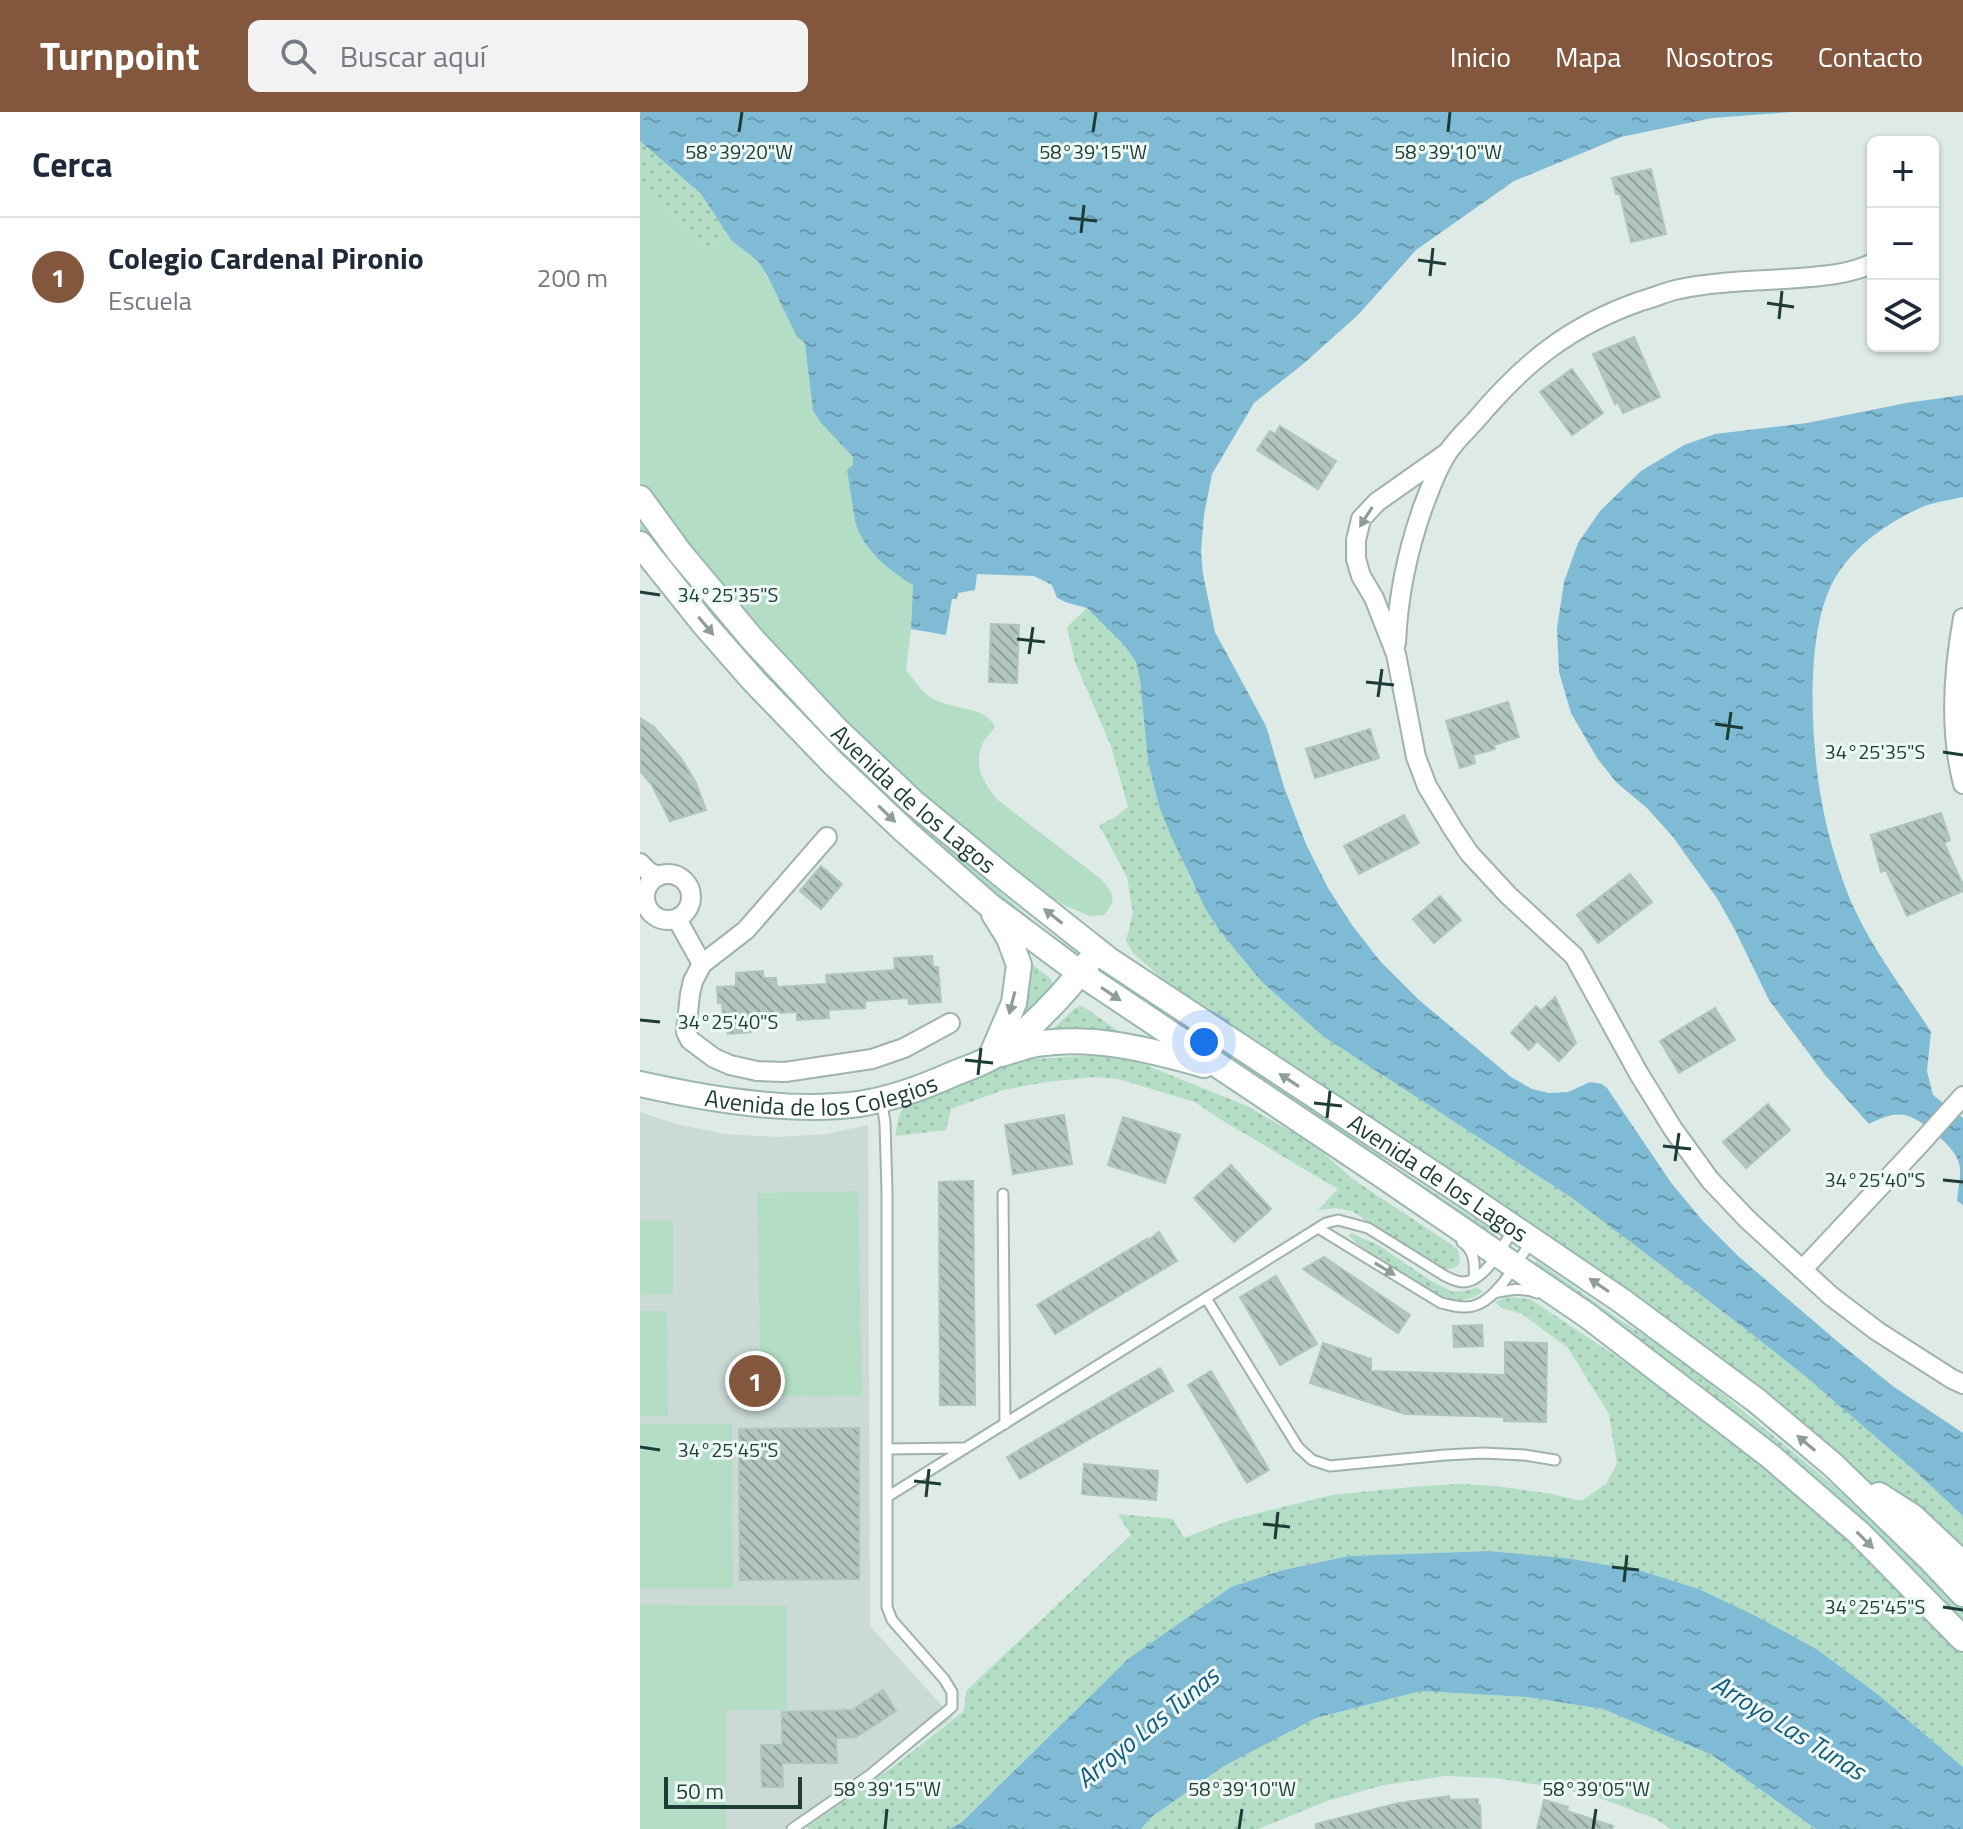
<!DOCTYPE html>
<html lang="es">
<head>
<meta charset="utf-8">
<style>
	body { margin:0; font-family:"Titillium Web",sans-serif; background:#f2f2f3; color:#1f2937 }
	.controls { position:absolute; right:24px; top:24px; display:grid; overflow:hidden; border-radius:12px; box-shadow:0 2px 6px #0004 }
	.controls button { width:72px; height:72px; display:grid; place-items:center; padding:0; border:0; border-bottom:2px solid #e0e1e3; background:#fff; color:#1f2937; font:40px sans-serif }
	.scale { position:absolute; left:24px; bottom:20px; width:138px; box-sizing:border-box; padding-left:8px; border:4px solid #1d3b37; border-top:0; font-size:22px; line-height:28px; white-space:nowrap; color:#1d3b37; -webkit-text-stroke:6px #edf7f3; paint-order:stroke }
	.you { position:absolute; left:564px; top:930px; width:28px; height:28px; margin:-20px; border:6px solid #fff; border-radius:50%; background:#1a73e8; box-shadow:0 0 0 12px #1a73e833 }
	.badge { display:grid; place-items:center; width:52px; height:52px; border-radius:50%; background:#83573e; color:#fff; font-size:26px; font-weight:700 }
	.pin { position:absolute; translate:-50% -50%; border:4px solid #fff; box-shadow:0 2px 8px #0006 }
	.list { margin:0; padding:0; list-style:none }
	h2 { display:flex; justify-content:space-between; align-items:center; height:104px; margin:0; padding:0 32px; font-size:34px }
	h2 small { font-size:26px; font-weight:400; color:#747a83 }
	.list li { display:grid; grid-template-columns:52px 1fr auto; gap:24px; align-items:center; box-sizing:border-box; height:120px; padding:0 32px; border-top:2px solid #e0e1e3 }
	.list b { display:block; font-size:30px; white-space:nowrap }
	.list p { margin:0; font-size:26px; white-space:nowrap; color:#747a83 }
	.list em { font-size:26px; font-style:normal; color:#747a83 }
	.icon { flex:none; width:44px; height:44px; fill:none; stroke:currentColor; stroke-width:2; stroke-linecap:round; stroke-linejoin:round }
	.map { position:relative; flex:none; width:1323px; height:1717px; overflow:hidden }
	header { display:flex; align-items:center; gap:48px; box-sizing:border-box; height:112px; padding:0 40px; background:#83573e; color:#fff }
	header strong { font-size:38px }
	nav { display:flex; gap:44px; margin-inline-start:auto; font-size:28px }
	.search { width:560px; height:72px; background:#f2f2f3; display:flex; align-items:center; gap:20px; box-sizing:border-box; padding:0 28px; border-radius:12px; color:#747a83; font-size:30px }
	main { display:flex }
	aside { flex:1; background:#fff }
	.map>svg:first-child { display:block }
	.built { fill:#cbdad5 }
	.grass { fill:url(#grass-dots) }
	.green { fill:#b3dec5 }
	.water { fill:url(#water-ripples) }
	.building { fill:url(#building-back-hatch); stroke:#afc4bf; stroke-width:2 }
	.lines { fill:none; stroke-linecap:round; stroke-linejoin:round }
	.lane-casing { stroke:#a0b2ae; stroke-width:13 }
	.street-casing { stroke:#a0b2ae; stroke-width:22 }
	.secondary-casing { stroke:#9bb7b1; stroke-width:28 }
	.lane { stroke:#fff; stroke-width:9 }
	.street { stroke:#fff; stroke-width:18 }
	.secondary { stroke:#fff; stroke-width:24 }
	.oneway { fill:#8e9d9b }
	.ticks { fill:none; stroke:#1d3b37; stroke-width:3 }
	.labels { text-anchor:middle; dominant-baseline:central; stroke-width:6; stroke-linejoin:round; paint-order:stroke }
	.street-label { font-size:24px; fill:#1d3b37; stroke:#edf7f3 }
	.water-label { font-size:26px; font-style:italic; fill:#135b7b; stroke:#edf7f3 }
	.ticks-label { font-size:20px; text-anchor:middle; fill:#1d3b37; stroke:#edf7f3; stroke-width:6; stroke-linejoin:round; paint-order:stroke }
</style>
</head>
<body>
<header>
<strong>Turnpoint</strong>
<div class="search"><svg class="icon" aria-label="search" viewBox="0 0 24 24"><circle cx="10" cy="10" r="6"/><path d="M15 15l6 6"/></svg>Buscar aquí</div>
<nav><a>Inicio</a><a>Mapa</a><a>Nosotros</a><a>Contacto</a></nav>
</header>
<main>
<aside>
<h2>Cerca<small></small></h2>
<ul class="list">
<li><span class="badge">1</span><div><b>Colegio Cardenal Pironio</b><p>Escuela</p></div><em>200 m</em></li>
</ul>
</aside>
<div class="map">
<svg width="1323" height="1717" viewBox="0 0 1323 1717">
	<defs>
		<pattern id="grass-dots" width="8" height="8" patternUnits="userSpaceOnUse" patternTransform="scale(2)"><rect width="8" height="8" fill="#b3dec5"/><path d="M2 2h.1M6 6h.1" fill="none" stroke="#9abfaa" stroke-width="1.8" stroke-linecap="round"/></pattern>
		<pattern id="water-ripples" width="26" height="14" patternUnits="userSpaceOnUse" patternTransform="scale(2)"><rect width="26" height="14" fill="#7fbbd5"/><path d="M2 4q2-2 4 0t4 0M15 11q2-2 4 0t4 0" fill="none" stroke="#6799ae"/></pattern>
		<pattern id="building-back-hatch" width="6" height="6" patternUnits="userSpaceOnUse" patternTransform="scale(2)"><rect width="6" height="6" fill="#b2c5c0"/><path d="M-1 5l2 2M0 0l6 6M5-1l2 2" fill="none" stroke="#90a19d"/></pattern>
	</defs>
	<rect width="100%" height="100%" fill="#ddeae6"/>
	<!-- built -->
	<path class="built" d="M0,1000L36,1012L86,1022L139,1025L186,1022L228,1013L230,1514L313,1606L160,1717H0Z"/>
	<!-- grass -->
	<path class="grass" d="M0,29L61,82L92,129L69,134L53,129L17,83L0,66Z
		M0,403L296,723L416,830L402,826L189,636L22,448L0,418Z
		M447,496L484,533L496,550L500,568L508,649L519,693L551,768L580,819L684,925L932,1086L1103,1215L1165,1264L1275,1359L1323,1404V1449L1263,1395L1202,1353L538,881L492,840L486,828L493,801L487,765L459,713L474,706L488,695L471,634L435,550L427,515Z
		M380,843L409,865L412,868V873L389,898L380,905Z
		M440,894L444,895L484,923L401,928L435,896Z
		M529,908L571,927L655,982L752,1053L850,1117L848,1120L663,1001Z
		M458,943L496,949L607,994L673,1032L714,1068L809,1131L818,1138L820,1151C811,1160 806,1157 796,1154L712,1099L696,1096L678,1098L698,1077L580,1007L555,990L478,967L454,965L406,970L363,978L311,997L306,1018L255,1024L259,1004L265,993L344,960L392,947Z
		M711,1121L738,1133L791,1169L813,1180L830,1178L837,1175L843,1180C828,1189 817,1190 800,1186L719,1133L709,1124Z
		M897,1149L986,1212L1031,1239L1195,1375L1323,1497V1507L1296,1485L1189,1383L1027,1248L893,1152Z
		M867,1185L890,1187L1048,1292L1200,1421L1323,1543V1655L1240,1584L1178,1538L1116,1504L1059,1477L1002,1459L926,1446L849,1439L709,1444L643,1458L591,1475L488,1547L322,1710L309,1717H169L167,1715L254,1654L324,1599L326,1579L491,1423L478,1402L533,1407L544,1426L591,1408L692,1383L772,1375L819,1372L856,1374L912,1382L941,1389L966,1372L977,1352L969,1302L928,1236L882,1202L862,1196L855,1190Z
		M781,1579L887,1585L963,1597L1072,1643L1176,1717H1031L1014,1706L960,1686L913,1675L855,1666L805,1664L744,1673L687,1689L618,1717H501L513,1704L584,1654L676,1606Z"/>
	<!-- green -->
	<path class="green" d="M0,66L17,83L53,129L69,134L92,129L118,149L166,231L173,299L181,311L213,344V353L209,357L215,409L273,473L271,517L266,558C273,566 279,576 287,583C305,598 347,593 355,615C351,621 346,625 343,631C332,653 344,673 359,689L461,767C473,782 478,787 464,803L450,804L426,794L389,773L282,687L211,618L120,519L69,458L0,371Z
		M218,1079L222,1284L121,1285L117,1081Z
		M0,1109H33V1182L0,1183Z
		M0,1199H27L28,1304H0Z
		M0,1312H92L93,1477H0Z
		M0,1493L147,1494V1598H86V1717H0Z"/>
	<!-- water -->
	<path class="water" d="M0,0H1152L1072,6L981,25L874,69L776,138L718,203L662,253L614,291L572,362L564,403L561,440L563,462L575,520L626,614L644,675L666,732L688,776L712,813L740,849L779,888L871,965L892,977L909,981L928,980L950,970L962,972L967,976L1032,1072L1063,1109L1098,1144L1198,1230L1254,1275L1323,1321V1404L1275,1359L1165,1264L1103,1215L932,1086L684,925L621,869L580,819L566,798L531,724L519,694L508,649L500,568L496,550L484,533L447,496L428,491L417,486L412,473L394,464L337,462L335,478L318,481L317,487H312L306,523L271,517L273,473C249,458 222,438 215,408C212,392 210,375 207,358L213,353V345L181,311L173,299L165,231L157,225L128,165L118,149L92,129L61,82L0,29Z
		M1323,283V385C1310,388 1294,390 1282,395C1246,411 1208,438 1191,474C1165,526 1171,634 1182,691C1187,721 1201,768 1214,796C1234,840 1265,879 1291,920L1287,959L1293,983L1323,1006V1093L1317,1089C1318,1078 1322,1063 1319,1051C1316,1036 1280,1005 1264,1003C1251,1001 1240,1007 1229,1012L1185,963L1129,888L1095,818L1077,786L1055,756L1033,725L1007,696L977,671L957,646L931,601L919,560L917,516L924,470L938,431L960,399L1001,359L1044,333L1075,322L1167,311L1266,291Z
		M849,1439L926,1446L1002,1459L1059,1477L1116,1504L1178,1538L1240,1584L1323,1655V1717H1176L1072,1643L963,1597L887,1585L781,1579L676,1606L584,1654L513,1704L501,1717H309L322,1710L488,1547L591,1475L643,1458L709,1444Z"/>
	<!-- building -->
	<path class="building" d="M1011,57L1026,122L991,130L980,82H976L972,66Z
		M994,225L1020,285L983,301L978,290L975,292L953,242Z
		M932,257L963,301L932,323L900,280Z
		M640,314L696,349L678,377L617,338L630,319L635,322Z
		M351,512L379,513L377,571L349,570Z
		M868,590L879,625L854,633L855,637L833,643L835,651L820,656L806,609Z
		M0,606L14,615L41,646L56,671L66,698L30,709L12,673L0,659Z
		M730,617L739,646L675,666L666,637Z
		M1301,701L1310,728L1304,731L1323,773V779L1267,804L1246,758L1241,760L1231,723Z
		M764,703L779,731L719,762L704,734Z
		M181,754L202,772L181,797L160,779Z
		M990,762L1012,790L958,831L937,803Z
		M800,784L821,808L794,831L773,807Z
		M292,844L293,855H298L301,890L269,892L268,886L225,889V896L188,898L189,906L157,908V900L110,902L111,920L88,922L87,906H83L82,891H78L77,875L96,874V861L123,859V866H136L137,875L187,872L186,863L255,858L254,846Z
		M915,885L936,931L919,949L897,929L889,938L871,921L896,894L901,899Z
		M1075,896L1095,928L1039,961L1020,929Z
		M1128,992L1150,1018L1106,1056L1083,1030Z
		M424,1003L432,1052L373,1062L365,1013Z
		M483,1005L540,1023L525,1071L468,1053Z
		M591,1053L631,1097L594,1130L554,1086Z
		M333,1069L335,1293H300L299,1070Z
		M519,1120L537,1149L415,1222L397,1193L507,1127L506,1130Z
		M684,1145L770,1203L758,1221L663,1157Z
		M636,1164L677,1232L640,1253L600,1185Z
		M842,1213L843,1234L814,1235L813,1214Z
		M865,1230L907,1231L906,1310L864,1309V1305L765,1302L670,1271L683,1231L731,1247V1259L865,1263Z
		M520,1256L533,1279L380,1367L367,1345Z
		M571,1259L629,1358L607,1371L548,1273Z
		M219,1316V1467L100,1468L99,1317Z
		M444,1352L518,1359L516,1388L442,1382Z
		M243,1578L256,1599L216,1625L196,1626L197,1651H142L143,1675H122L121,1633H142V1600L212,1598Z
		M809,1684L810,1688L838,1687V1693H840L841,1717H676V1712L759,1691Z
		M904,1688L928,1695L927,1699L973,1714L972,1717H897Z"/>
	<g class="lines">
		<!-- lane casing -->
		<g class="lane-casing">
			<path id="lane" d="M363,1082L365,1312
				M678,1116L801,1191C811,1193 822,1197 833,1194C857,1189 877,1149 891,1130
				M822,1130C835,1139 835,1152 834,1167
				M854,1181C869,1178 882,1175 897,1181
				M566,1186L658,1335L672,1348L690,1354L805,1343L843,1341L884,1343L915,1348
				M247,1337L323,1336
				M247,1385L686,1111L698,1108L728,1116L805,1164C811,1167 817,1170 823,1170C845,1170 864,1132 874,1116
				M152,1717L230,1663L312,1595V1580L304,1567L252,1508L247,1495V1080L245,1011L242,991"/>
		</g>
		<!-- street casing -->
		<g class="street-casing">
			<path id="street" d="M808,340L737,390L721,407L716,428V447L721,464L734,486L756,542L776,645L787,674L813,717L829,741L868,783L934,844L999,962L1033,1017L1070,1068L1107,1107L1191,1184L1237,1219L1312,1267L1323,1272
				M1323,506C1313,561 1309,618 1323,672
				M756,531C758,484 767,440 783,395C790,377 797,356 808,340C816,328 827,318 836,308C884,251 929,214 1001,189C1012,186 1024,181 1035,178C1071,170 1108,169 1144,167C1173,165 1207,164 1233,151
				M187,725L106,818L62,852L53,869L50,882L46,920L50,928L74,946L90,953L117,959L145,960L232,947L264,936L310,911
				M0,751L9,760L18,764
				M5 785a23 23 0 1 1 46 0a23 23 0 1 1-46 0Z
				M37,807L62,852
				M1162,1158L1279,1033L1323,984"/>
		</g>
		<!-- secondary casing -->
		<g class="secondary-casing">
			<g id="secondary">
				<path id="s1" d="M0,386L40,441L114,529L197,618L273,690L368,768L469,848L830,1086L982,1189L1117,1289L1193,1353L1292,1449L1323,1482"/>
				<path d="M0,432L64,512L114,569L193,651L267,721L349,793L440,861L739,1061L948,1204L1130,1344L1219,1421L1323,1527"/>
				<path d="M352,942L374,891L379,853L369,826L354,802"/>
				<path d="M361,942C373,939 385,934 397,932C453,923 511,938 564,953"/>
				<path id="s2" d="M0,972C66,987 152,1001 219,992C251,987 284,975 313,962C327,956 345,951 357,942C392,916 422,884 448,851"/>
				<path d="M1239,1383L1272,1404L1323,1452"/>
			</g>
		</g>
		<!-- lane -->
		<use href="#lane" class="lane"/>
		<!-- street -->
		<use href="#street" class="street"/>
		<!-- secondary -->
		<use href="#secondary" class="secondary"/>
	</g>
	<!-- one-way arrows -->
	<defs><path id="oneway-solid" d="M-6-.8H1V-3.2L6.5 0L1 3.2V.8H-6Z" transform="scale(2)"/></defs>
	<g class="oneway">
		<use href="#oneway-solid" transform="translate(726 405) rotate(122)"/>
		<use href="#oneway-solid" transform="translate(66 514) rotate(50)"/>
		<use href="#oneway-solid" transform="translate(247 702) rotate(44)"/>
		<use href="#oneway-solid" transform="translate(413 804) rotate(-142)"/>
		<use href="#oneway-solid" transform="translate(471 882) rotate(34)"/>
		<use href="#oneway-solid" transform="translate(372 891) rotate(104)"/>
		<use href="#oneway-solid" transform="translate(649 968) rotate(-147)"/>
		<use href="#oneway-solid" transform="translate(745 1157) rotate(31)"/>
		<use href="#oneway-solid" transform="translate(959 1173) rotate(-146)"/>
		<use href="#oneway-solid" transform="translate(1166 1331) rotate(-140)"/>
		<use href="#oneway-solid" transform="translate(1225 1428) rotate(45)"/>
	</g>
	<!-- ticks -->
	<path class="ticks" d="M99,20L102,0M453,20L456,0M808,20L810,0M429,106L457,109M441,121L444,93M778,148L806,152M790,164L793,136M1127,191L1154,195M1139,207L1142,179M0,480L20,483M377,527L405,530M389,542L393,515M726,570L754,573M738,585L742,557M1075,612L1103,616M1087,628L1091,600M1303,640L1323,643M0,908L20,910M325,948L353,951M338,963L341,936M674,991L702,994M687,1006L690,979M1023,1034L1051,1037M1035,1049L1039,1021M1303,1068L1323,1070M0,1335L20,1338M274,1369L301,1372M286,1385L289,1357M623,1412L650,1415M635,1427L638,1400M972,1455L999,1458M984,1470L987,1443M1303,1495L1323,1498M245,1717L247,1697M599,1717L602,1697M953,1717L956,1697"/>
	<g class="labels">
		<!-- street labels -->
		<g class="street-label">
			<text stroke="none"><textPath href="#s1" startOffset="408">Avenida de los Lagos</textPath></text>
			<text stroke="none"><textPath href="#s2" startOffset="184">Avenida de los Colegios</textPath></text>
			<text stroke="none"><textPath href="#s1" startOffset="1056">Avenida de los Lagos</textPath></text>
		</g>
		<!-- water labels -->
		<g class="water-label">
			<text transform="translate(507 1615) rotate(-39)">Arroyo Las Tunas</text>
			<text transform="translate(1149 1615) rotate(32)">Arroyo Las Tunas</text>
		</g>
	</g>
	<g class="ticks-label">
		<text x="99" y="47">58°39'20"W</text>
		<text x="453" y="47">58°39'15"W</text>
		<text x="808" y="47">58°39'10"W</text>
		<text x="88" y="490">34°25'35"S</text>
		<text x="1235" y="647">34°25'35"S</text>
		<text x="88" y="917">34°25'40"S</text>
		<text x="1235" y="1075">34°25'40"S</text>
		<text x="88" y="1345">34°25'45"S</text>
		<text x="1235" y="1502">34°25'45"S</text>
		<text x="247" y="1684">58°39'15"W</text>
		<text x="602" y="1684">58°39'10"W</text>
		<text x="956" y="1684">58°39'05"W</text>
	</g>
</svg>
<div class="controls">
<button>+</button>
<button>−</button>
<button><svg class="icon" aria-label="layers" viewBox="0 0 24 24"><path d="M12 4l9 5-9 5-9-5zM3 14l9 5 9-5"/></svg></button>
</div>
<div class="scale">50 m</div>
<div class="you"></div>
<div class="pin badge" style="left:115px;top:1269px">1</div>
</div>
</main>
</body>
</html>
